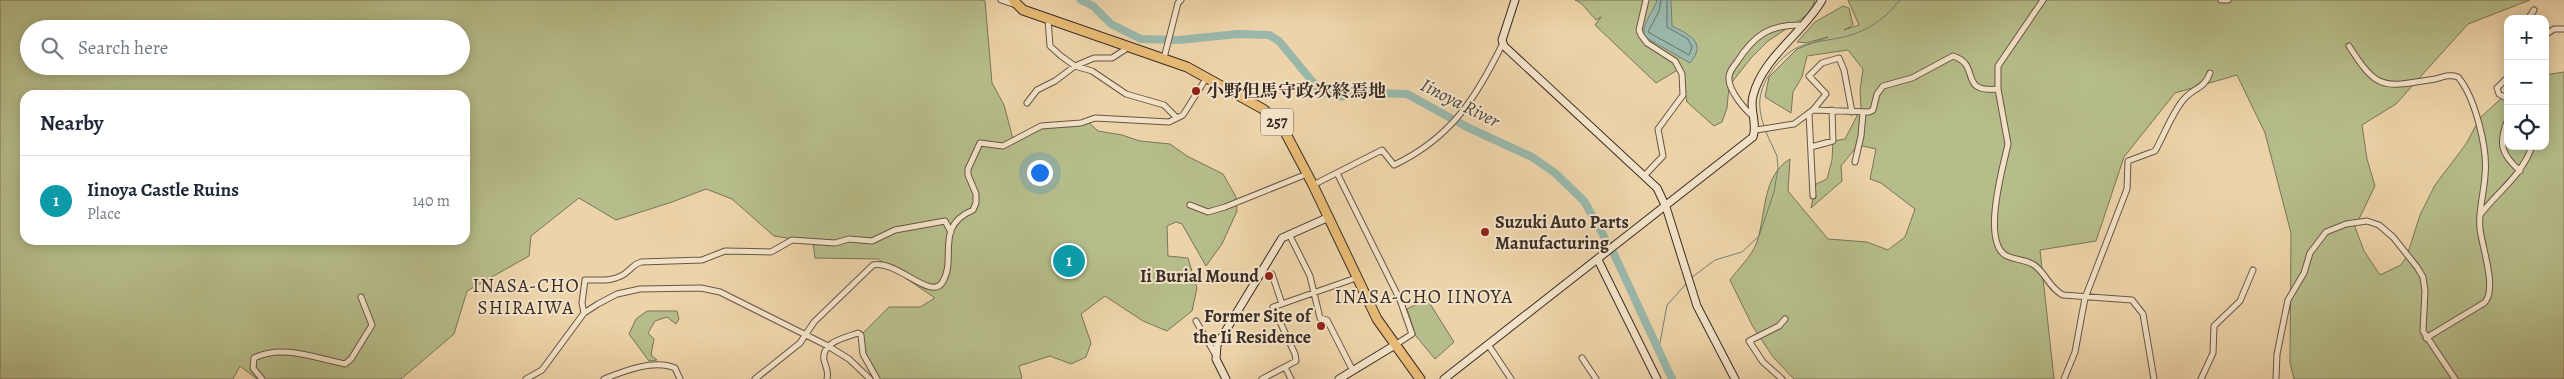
<!DOCTYPE html>
<html lang="en">
<head>
<meta charset="utf-8">
<style>
	body { margin:0; font-family:Alegreya,"Noto Serif JP",serif; background:#f2f2f3; color:#1f2937 }
	.controls { position:absolute; right:15px; top:15px; display:grid; overflow:hidden; border-radius:10px; box-shadow:0 2px 12px #0003 }
	.controls button { width:45px; height:45px; display:grid; place-items:center; padding:0; border:0; border-bottom:1px solid #e0e1e3; background:#fff; color:#1f2937; font:25px sans-serif }
	.you { position:absolute; left:1039px; top:172px; width:18px; height:18px; margin:-12px; border:4px solid #fff; border-radius:50%; background:#1a73e8; box-shadow:0 0 0 8px #1a73e833 }
	.badge { display:grid; place-items:center; width:32px; height:32px; border-radius:50%; background:#8f2418; color:#fff; font-size:16px; font-weight:700 }
	.pin { position:absolute; translate:-50% -50%; border:2px solid #fff; box-shadow:0 1px 5px #0006 }
	.list { margin:0; padding:0; list-style:none }
	h2 { display:flex; justify-content:space-between; align-items:center; height:65px; margin:0; padding:0 20px; font-size:21px }
	h2 small { font-size:16px; font-weight:400; color:#747a83 }
	.list li { display:grid; grid-template-columns:32px 1fr auto; gap:15px; align-items:center; box-sizing:border-box; height:90px; padding:0 20px; border-top:1px solid #e0e1e3 }
	.list b { display:block; font-size:19px; white-space:nowrap }
	.list p { margin:0; font-size:16px; white-space:nowrap; color:#747a83 }
	.list em { font-size:16px; font-style:normal; color:#747a83 }
	.icon { flex:none; width:28px; height:28px; fill:none; stroke:currentColor; stroke-width:2; stroke-linecap:round; stroke-linejoin:round }
	.map { position:relative; flex:none; width:2564px; height:379px; overflow:hidden }
	.search { position:absolute; background:#fff; box-shadow:0 2px 12px #0003; left:20px; top:20px; width:450px; height:55px; display:flex; align-items:center; gap:12px; box-sizing:border-box; padding:0 18px; border-radius:28px; color:#747a83; font-size:19px }
	.panel { position:absolute; background:#fff; box-shadow:0 2px 12px #0003; left:20px; top:90px; width:450px; height:155px; border-radius:15px }
	.map>svg:first-child { display:block }
	.green { fill:#b6bd8a; stroke:#787558; fill-rule:evenodd }
	.water { fill:#99b7aa; stroke:#738075 }
	.lines { fill:none; stroke-linecap:round; stroke-linejoin:round }
	.shore { stroke:#6a7268; stroke-width:1 }
	.stream { stroke:#738075; stroke-width:1 }
	.river { stroke:#99b7aa; stroke-width:8 }
	.street-casing { stroke:#675647; stroke-width:7 }
	.secondary-casing { stroke:#3a2d26; stroke-width:9 }
	.highway-casing { stroke:#3a2d26; stroke-width:11 }
	.street { stroke:#f3e2c7; stroke-width:5 }
	.secondary { stroke:#f3e2c7; stroke-width:7 }
	.highway { stroke:#e6ba74; stroke-width:9 }
	.poi-dot { fill:#8f2418; stroke:#f3e2c7; stroke-width:2 }
	.labels { text-anchor:middle; dominant-baseline:central; stroke-width:4; stroke-linejoin:round; paint-order:stroke }
	.shield { fill:#f3e2c7; stroke:#726356; stroke-width:1 }
	.shield-label { font-size:16px; font-weight:bold; fill:#3a2d26 }
	.poi-label { font-size:18px; font-weight:bold; fill:#3a2d26; stroke:#f3e2c7; text-anchor:start }
	.water-label { font-size:19px; font-style:italic; fill:#4d4940; stroke:#f3e2c7 }
	.neighbourhood-label { font-size:19px; letter-spacing:1px; fill:#3a2d26; stroke:#f3e2c7 }
</style>
</head>
<body>
<div class="map">
<svg width="2564" height="379" viewBox="0 0 2564 379">
	<rect width="100%" height="100%" fill="#edd3a9"/>
	<filter id="stains"><feTurbulence type="fractalNoise" baseFrequency=".004" numOctaves="4"/><feColorMatrix values="0 0 0 0 .2 0 0 0 0 .09 0 0 0 0 .02 0 0 0 .5 -.17"/></filter>
	<radialGradient id="worn" r=".72"><stop offset=".6" stop-color="#630" stop-opacity="0"/><stop offset="1" stop-color="#630" stop-opacity=".3"/></radialGradient>
	<!-- green -->
	<path class="green" d="M0,0H982L985,1L992,83L1004,105L1013,139L1037,128L1088,122L1098,131L1122,135L1140,141L1170,144L1187,156L1223,174L1236,197L1237,211L1222,244L1206,266L1182,224L1176,222L1167,226L1168,256L1188,258L1197,288L1192,311L1167,331L1143,321L1105,296L1081,314L1091,343L1086,357L1071,364L1050,356L1019,366L1022,378L1021,379H879L863,352L861,335L889,307H920L935,298L878,259L815,258L813,242L774,236L732,199L706,189L672,202L616,220L579,198L531,236L529,256L467,291L454,334L401,379H257L240,366L233,379H0ZM29,29H461V66H29ZM25,95H465V240H25Z
		M1575,0H1815L1810,13L1768,41L1751,58L1729,86L1727,108L1722,122L1714,126L1687,102L1681,68L1656,83L1595,25L1601,17L1596,20L1581,3Z
		M1848,0H2530L2468,24L2396,104L2362,125L2367,159L2375,186L2355,227L2364,251L2380,275L2401,265L2407,256L2420,215L2435,185L2466,144L2480,118L2508,92V146H2545V75L2564,72V379H2294L2290,362L2291,233L2265,133L2237,75L2175,93L2124,157L2096,241L2040,250L2054,379H1794L1773,357L1752,325L1730,280C1738,269 1752,256 1757,242C1766,214 1762,176 1790,159L1788,191L1828,239L1867,242L1888,250L1905,237L1915,209L1881,183L1870,179L1876,149L1858,145L1841,166L1842,181L1811,208L1816,184L1827,179L1832,160L1833,141L1845,139L1861,108L1860,90L1863,69L1848,50L1807,56L1802,77L1793,92L1791,113L1765,97L1769,77L1797,49L1828,37L1806,43L1797,42L1815,22L1843,6L1849,8L1853,25L1844,30L1859,25Z
		M1427,299L1454,342L1435,359L1416,336L1407,309Z
		M647,311H677L679,319L676,324L667,317L655,321L648,333L654,339L651,355L657,360L649,361L629,334L636,319Z"/>
	<!-- water -->
	<path class="water" d="M1657,0H1671L1672,26C1688,34 1708,42 1690,63L1645,37C1640,25 1654,12 1657,0Z"/>
	<g class="lines">
		<!-- shore -->
		<path class="shore" d="M1661,0L1659,11L1648,32L1689,55L1692,47L1688,39L1667,27V0"/>
		<!-- stream -->
		<path class="stream" d="M1764,126C1761,118 1759,108 1760,99C1762,79 1782,53 1801,46C1818,40 1837,40 1854,34C1874,27 1887,16 1900,0
			M1691,278L1715,260L1742,252L1759,236L1774,192L1778,168L1777,156L1765,130
			M1659,348L1667,305L1687,283"/>
		<!-- river -->
		<path class="river" d="M1081,0L1093,6L1111,24L1141,39L1179,40L1238,34L1269,35L1279,41L1321,92L1337,97L1374,93L1407,94L1469,128L1532,157L1555,173L1584,201L1614,254L1672,379"/>
		<!-- street casing -->
		<g class="street-casing">
			<path id="street" d="M1001,0L1016,5
				M2221,0H2228
				M1048,19L1050,46L1061,56L1075,66L1092,71L1126,94L1164,105L1177,118
				M2528,19L2534,10
				M2545,35L2554,29H2564
				M2349,46C2378,92 2384,87 2435,79C2443,77 2449,74 2458,77C2475,97 2488,149 2485,175C2484,194 2478,211 2480,229C2482,247 2498,291 2484,303L2426,338
				M1164,58L1178,3L1181,0
				M2508,77L2497,88L2499,94L2508,99
				M1998,89V66L2043,0
				M1027,103L1037,90L1055,81L1075,66L1094,58H1112L1129,47
				M1813,110L1826,94L1809,76L1822,63L1839,58L1844,70L1852,112
				M1809,113L1813,196
				M1754,117C1745,110 1729,91 1729,79C1728,73 1733,67 1737,62C1754,35 1770,24 1803,25
				M2508,119C2498,144 2501,154 2520,171
				M1756,130L1794,124L1813,110L1869,112L1873,110L1877,94L1883,86L1912,78L1953,56C1982,65 1957,93 1998,89L2008,144C2003,167 1982,239 2005,255C2013,260 2025,259 2034,265C2046,273 2049,288 2063,295L2132,300L2143,314L2154,379
				M1811,147L1833,141L1832,110
				M1855,162L1861,136L1863,113
				M1337,173L1400,300L1412,334L1395,345
				M1645,175L1663,156L1658,129L1683,95L1682,74L1675,61L1647,43L1641,35L1639,30L1646,0
				M1313,185L1382,150L1394,165C1451,138 1476,98 1503,43
				M1190,205L1208,212L1225,207L1307,174
				M2480,215C2498,191 2522,176 2532,146
				M1289,234L1310,276L1320,318L1327,320L1353,371
				M1272,274L1282,304
				M584,313L582,303L585,280C600,280 617,282 628,271C633,267 634,264 641,262L702,260L725,251L771,252L792,240L835,243L849,239L872,241L895,230L945,221L951,232
				M1196,321L1215,354
				M1489,346L1511,379
				M1582,358L1596,379
				M1285,367L1291,379
				M262,379L253,368L254,358C282,344 315,358 345,364L351,359L372,325L361,297
				M526,379L542,370L584,313L598,304L617,294L640,289L701,288L720,292L828,346L849,359L870,379
				M604,379C624,371 654,359 675,368L680,379
				M755,379L800,343L814,322L873,265C897,260 930,300 942,283C958,259 933,227 973,210L976,203V194L968,175V169L980,143L1003,146L1041,126L1081,123L1095,118L1169,122L1183,115L1207,77
				M827,379C829,371 826,368 824,360C821,342 845,338 858,333L861,335L863,354L877,379
				M1262,379L1296,361L1295,354L1273,307L1356,278
				M1782,379L1763,362L1749,341L1779,326L1785,319
				M2064,379L2075,352L2085,298L2127,189L2128,161L2155,151C2164,136 2173,110 2185,98C2194,88 2205,88 2210,73
				M2201,379L2213,353L2214,326L2240,301L2253,270
				M2276,379L2277,354L2288,300L2304,273L2310,253L2326,232L2346,224L2367,221L2379,225L2393,237L2417,267L2423,277L2425,291L2423,331L2455,379"/>
		</g>
		<!-- secondary casing -->
		<g class="secondary-casing">
			<path id="secondary" d="M1515,0L1502,40L1504,46L1657,188L1666,207L1697,306L1735,379
				M1598,260L1657,379
				M1226,379L1216,359L1217,345L1282,238L1329,217
				M1339,379L1395,345
				M1444,379L1753,137C1758,123 1749,110 1753,96C1762,58 1804,32 1822,0"/>
		</g>
		<!-- highway casing -->
		<g class="highway-casing">
			<path id="highway" d="M1013,0L1023,10L1187,67L1263,109L1275,119L1285,132L1313,185L1377,319L1420,379"/>
		</g>
		<!-- street -->
		<use href="#street" class="street"/>
		<!-- secondary -->
		<use href="#secondary" class="secondary"/>
		<!-- highway -->
		<use href="#highway" class="highway"/>
	</g>
	<!-- markers -->
	<g class="poi-dot">
		<circle cx="1196" cy="91" r="5"/>
		<circle cx="1485" cy="232" r="5"/>
		<circle cx="1269" cy="276" r="5"/>
		<circle cx="1321" cy="326" r="5"/>
	</g>
	<g class="labels">
		<!-- shield labels -->
		<rect class="shield" x="1261" y="108.5" width="32" height="27" rx="4"/>
		<g class="shield-label">
			<text x="1277" y="122">257</text>
		</g>
		<!-- poi labels -->
		<g class="poi-label">
			<text x="1206" y="91">小野但馬守政次終焉地</text>
			<text x="1495" y="222">Suzuki Auto Parts<tspan x="1495" dy="21">Manufacturing</tspan></text>
			<text x="1259" y="276" text-anchor="end">Ii Burial Mound</text>
			<text x="1311" y="316" text-anchor="end">Former Site of<tspan x="1311" dy="21">the Ii Residence</tspan></text>
		</g>
		<!-- water labels -->
		<g class="water-label">
			<text transform="translate(1460 103) rotate(27)">Iinoya River</text>
		</g>
		<!-- neighbourhood labels -->
		<g class="neighbourhood-label">
			<text x="526" y="286">INASA-CHO<tspan x="526" dy="22">SHIRAIWA</tspan></text>
			<text x="1424" y="297">INASA-CHO IINOYA</text>
		</g>
	</g>
	<rect width="100%" height="100%" filter="url(#stains)"/>
	<rect width="100%" height="100%" fill="url(#worn)"/>
</svg>
<div class="controls">
<button>+</button>
<button>−</button>
<button><svg class="icon" aria-label="locate" viewBox="0 0 24 24"><circle cx="12" cy="12" r="6"/><path d="M12 2v4M12 18v4M2 12h4M18 12h4"/></svg></button>
</div>
<div class="you"></div>
<div class="pin badge" style="left:1069px;top:261px;background:#0f9aa8">1</div>
<div class="search"><svg class="icon" aria-label="search" viewBox="0 0 24 24"><circle cx="10" cy="10" r="6"/><path d="M15 15l6 6"/></svg>Search here</div>
<section class="panel">
<h2>Nearby<small></small></h2>
<ul class="list">
<li><span class="badge" style="background:#0f9aa8">1</span><div><b>Iinoya Castle Ruins</b><p>Place</p></div><em>140 m</em></li>
</ul>
</section>
</div>
</body>
</html>
